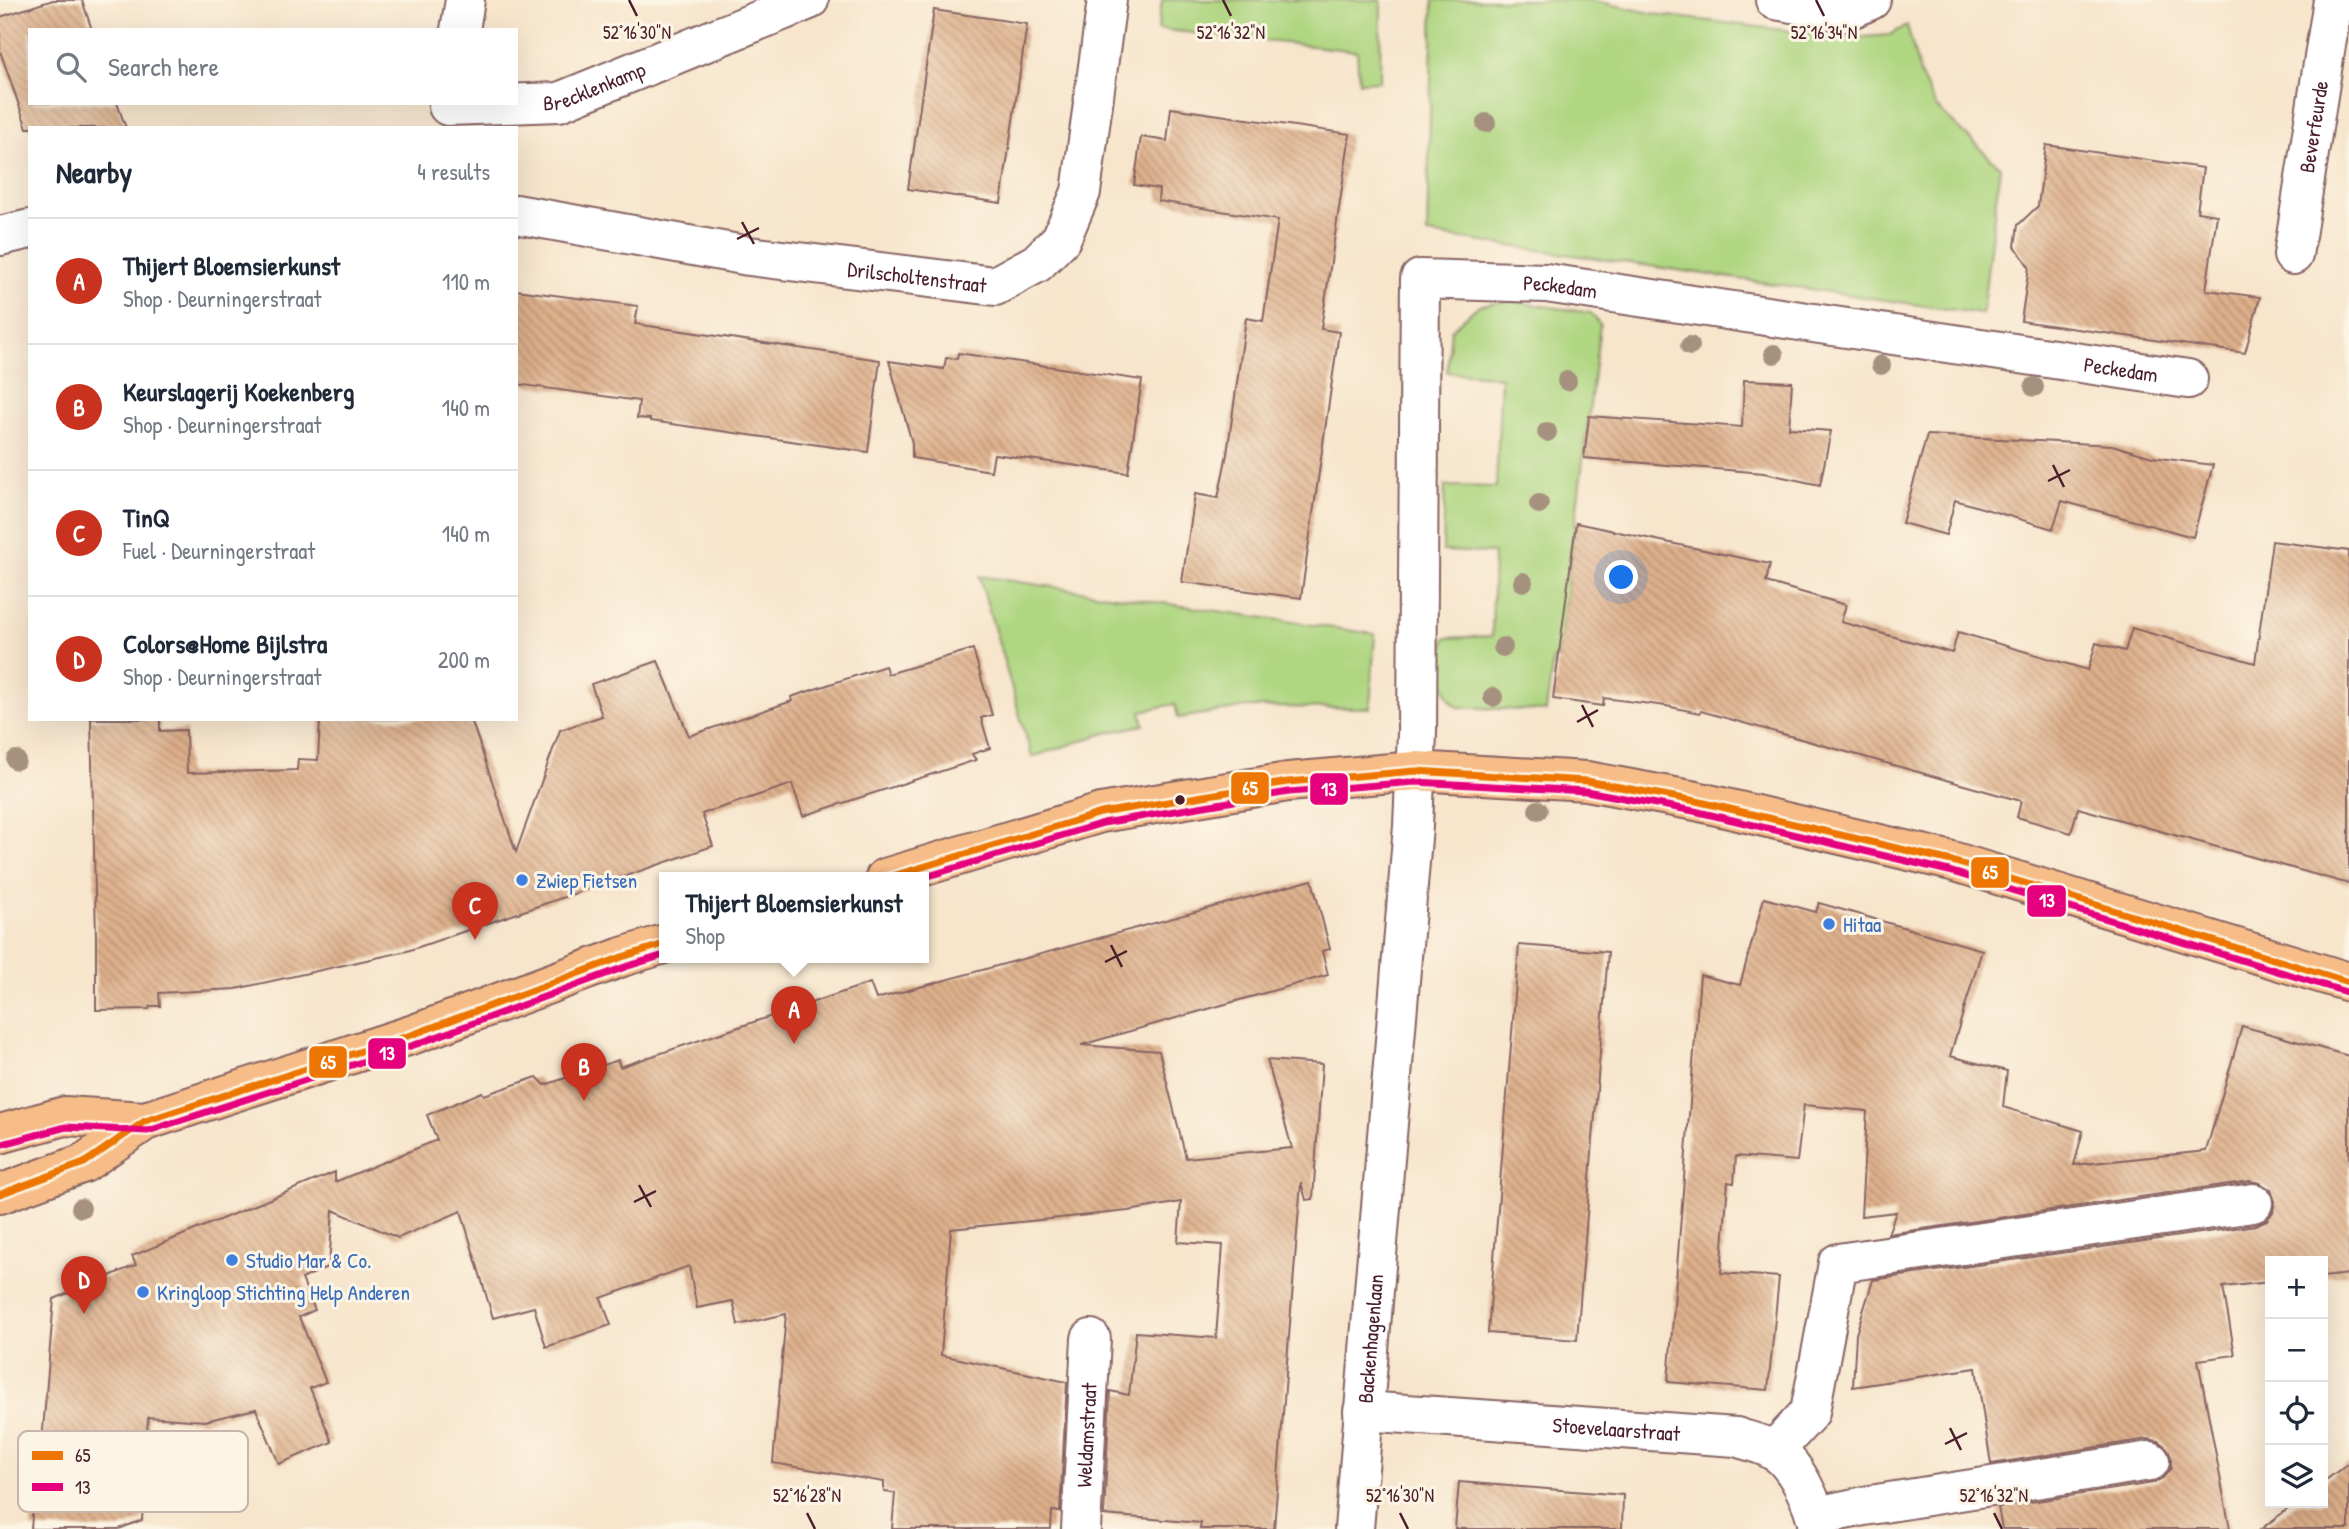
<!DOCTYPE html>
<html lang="en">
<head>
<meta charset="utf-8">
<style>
	body { margin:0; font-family:"Patrick Hand",sans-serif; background:#f2f2f3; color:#1f2937 }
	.controls { position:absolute; right:21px; bottom:21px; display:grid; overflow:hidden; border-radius:0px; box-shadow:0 7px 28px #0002 }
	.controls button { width:63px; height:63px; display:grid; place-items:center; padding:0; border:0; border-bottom:2px solid #e0e1e3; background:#fff; color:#1f2937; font:35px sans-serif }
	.you { position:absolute; left:1622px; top:578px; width:24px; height:24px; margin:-18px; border:5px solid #fff; border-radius:50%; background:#1a73e8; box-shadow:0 0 0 10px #1a73e833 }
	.badge { display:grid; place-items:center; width:46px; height:46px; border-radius:50%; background:#c8321e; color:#fff; font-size:23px; font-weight:700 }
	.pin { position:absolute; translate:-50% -58px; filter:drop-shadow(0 2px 4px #0008) }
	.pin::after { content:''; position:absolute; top:37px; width:24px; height:21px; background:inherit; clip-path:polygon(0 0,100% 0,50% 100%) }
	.popup { position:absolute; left:659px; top:872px; width:270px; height:91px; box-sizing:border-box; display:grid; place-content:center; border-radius:0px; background:#fff; filter:drop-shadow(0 2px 5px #0005); font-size:23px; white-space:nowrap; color:#747a83 }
	.popup b { font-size:26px; color:#1f2937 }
	.popup::after { content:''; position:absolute; left:50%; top:100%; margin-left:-14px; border:14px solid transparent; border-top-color:#fff }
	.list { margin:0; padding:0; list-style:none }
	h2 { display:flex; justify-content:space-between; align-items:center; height:91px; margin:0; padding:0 28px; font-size:30px }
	h2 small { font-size:23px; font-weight:400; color:#747a83 }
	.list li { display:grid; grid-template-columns:46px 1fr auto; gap:21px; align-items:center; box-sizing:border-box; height:126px; padding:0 28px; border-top:2px solid #e0e1e3 }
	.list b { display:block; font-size:26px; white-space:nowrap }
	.list p { margin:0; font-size:23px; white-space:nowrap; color:#747a83 }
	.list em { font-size:23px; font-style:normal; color:#747a83 }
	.icon { flex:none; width:38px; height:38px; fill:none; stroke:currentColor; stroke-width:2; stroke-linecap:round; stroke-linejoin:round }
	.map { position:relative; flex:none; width:2349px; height:1529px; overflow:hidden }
	.search { position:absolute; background:#fff; box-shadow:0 7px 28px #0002; left:28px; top:28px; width:490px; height:77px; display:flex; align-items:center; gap:18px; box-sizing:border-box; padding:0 24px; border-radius:0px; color:#747a83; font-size:26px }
	.panel { position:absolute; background:#fff; box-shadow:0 7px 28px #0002; left:28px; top:126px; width:490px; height:595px; border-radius:0px }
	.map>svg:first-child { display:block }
	.green { fill:#afd681; stroke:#7c7a56; stroke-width:2 }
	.building { fill:url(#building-back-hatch) }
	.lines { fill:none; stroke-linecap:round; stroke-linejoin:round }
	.minor-casing { stroke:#876463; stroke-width:42 }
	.major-casing { stroke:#876463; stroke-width:42 }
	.minor { stroke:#fff; stroke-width:38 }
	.major { stroke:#f7bd88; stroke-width:38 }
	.bus-1-casing { stroke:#fcf5e5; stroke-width:12 }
	.bus-2-casing { stroke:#fcf5e5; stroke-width:12 }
	.bus-1 { stroke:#ed7604; stroke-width:7 }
	.bus-2 { stroke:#e5007d; stroke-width:7 }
	.tree { fill:#a6917f }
	.ticks { fill:none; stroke:#4a1f2b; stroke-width:2.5 }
	.bus-dot { fill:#4a1f2b; stroke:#fcf5e5; stroke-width:2.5 }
	.shop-dot { fill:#3f7fe0; stroke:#fcf5e5; stroke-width:2.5 }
	.labels { text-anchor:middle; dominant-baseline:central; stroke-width:6; stroke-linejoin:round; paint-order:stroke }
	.street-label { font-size:21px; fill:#4a1f2b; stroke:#fcf5e5 }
	.shop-label { font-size:21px; fill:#366cbe; stroke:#fcf5e5; text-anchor:start }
	.key { fill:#fcf5e5; stroke:#c7b5ad; stroke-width:2 }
	.key-label { font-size:19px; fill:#4a1f2b }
	.ticks-label { font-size:18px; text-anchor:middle; fill:#4a1f2b; stroke:#fcf5e5; stroke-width:6; stroke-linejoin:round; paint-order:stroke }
	.line-badge { stroke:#fcf5e5; stroke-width:2.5 }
	.badge-label { font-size:19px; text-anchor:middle; font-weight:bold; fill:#fff }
</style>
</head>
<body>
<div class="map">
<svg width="2349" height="1529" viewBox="0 0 2349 1529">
	<defs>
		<pattern id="building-back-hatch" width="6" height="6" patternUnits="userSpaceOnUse" patternTransform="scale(1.75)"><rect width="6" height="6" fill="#deb08b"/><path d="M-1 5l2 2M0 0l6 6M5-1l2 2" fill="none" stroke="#b68f72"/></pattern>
	</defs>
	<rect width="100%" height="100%" fill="#fcf5e5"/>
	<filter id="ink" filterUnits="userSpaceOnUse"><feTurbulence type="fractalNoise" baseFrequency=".0143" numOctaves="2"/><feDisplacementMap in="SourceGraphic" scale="14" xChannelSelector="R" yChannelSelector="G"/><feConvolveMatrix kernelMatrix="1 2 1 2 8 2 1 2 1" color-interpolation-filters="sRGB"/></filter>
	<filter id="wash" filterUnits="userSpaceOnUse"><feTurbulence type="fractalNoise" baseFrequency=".00686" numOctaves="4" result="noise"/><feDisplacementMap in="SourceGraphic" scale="28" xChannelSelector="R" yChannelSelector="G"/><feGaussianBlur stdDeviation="1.57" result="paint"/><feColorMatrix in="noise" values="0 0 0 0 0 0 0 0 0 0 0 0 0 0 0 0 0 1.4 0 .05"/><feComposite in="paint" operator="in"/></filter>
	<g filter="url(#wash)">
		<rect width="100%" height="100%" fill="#f7e5cc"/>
		<!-- green -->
		<path class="green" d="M1162,0H1381L1380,81L1359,82L1357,51L1158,29Z
			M1433,0H1590L1660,15L1849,38L1890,35L1907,25L1920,74L1936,107L2000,167L1982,314L1427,234Z
			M1509,301L1591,313L1600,325L1558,659H1553L1546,711L1458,707C1437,693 1443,660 1445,638L1492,636L1494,553L1443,551L1445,486L1496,487L1501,377L1447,372L1451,330L1479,305Z
			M979,576L1375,634L1370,708L1248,707L1178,718L1175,704L1141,711L1144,725L1105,733L1032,757Z"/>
		<g id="blocks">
			<!-- building -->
			<path class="building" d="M53,0H82L92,30H30V103H117L126,128H27L0,51V17Z
				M934,10L1027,24L1001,203L908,189Z
				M1171,108L1350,134L1321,329L1339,332L1301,598L1182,582L1195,494L1218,498L1227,454L1246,318L1263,321L1278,220L1158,201L1159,189L1134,185L1141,137L1167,141Z
				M2046,145L2203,168L2197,212L2217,215L2206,290L2260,297L2245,353L2021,321L2029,267L2015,246L2018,225L2038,206Z
				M516,290L638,306L635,324L880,360L868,452L650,421V419L637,418L639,401L516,384Z
				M958,353L1142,380L1128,473L994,454L991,471L912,458V443L889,361L944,369L946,358L957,359Z
				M1744,380L1792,382L1789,428L1831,431L1820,485L1764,473L1584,458L1589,416L1742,427Z
				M1927,435L2112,445L2152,457L2213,465L2193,537L2062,501L2053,529L1955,500L1946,535L1902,523Z
				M1576,523L1770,564L1766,582L1846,605L1841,622L1952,653L1958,632L2088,670L2096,643L2125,651L2132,628L2255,663L2272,541L2349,551V884L2078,808L2071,833L2017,817L2021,801L1701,711L1699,713L1666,706L1604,698L1603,706L1553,699Z
				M973,649L992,715L981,718L990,748L972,754L976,760L803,816L792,784L702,814L713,846L407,951L236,989L159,993L160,1006H150L149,1009L96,1010V937L91,719H160V731L186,730L187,773L297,770L298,759L318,760L320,719H471L516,852L560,730L602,716L591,684L658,661L689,736L792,701L791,697L885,666L888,674Z
				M1312,880L1330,949L1322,951L1328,975L1081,1045L1159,1051L1186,1158L1292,1148L1267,1060L1322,1064L1313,1199L1306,1200L1301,1182L1274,1529H1200L1201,1523L1104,1515L1110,1391L1129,1395L1136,1332L1216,1338L1223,1245L1178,1242L1181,1202L1128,1211L951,1229L941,1355L1067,1382L1060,1512L1052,1511L1051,1529H892L895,1493L884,1492V1482L773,1463L786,1314L738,1325L733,1301L697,1308L689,1266L601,1298L611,1325L546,1347L534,1307L493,1318L461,1211L398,1238L333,1210L329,1266L302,1279L315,1310L299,1317L326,1382L310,1388L332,1442L279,1464L256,1409L205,1421L148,1417L142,1520L119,1529H31L37,1453L41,1454L54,1299L136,1265L132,1256L335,1172V1182L437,1140L427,1115L482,1092L484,1095L537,1077L545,1085L618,1060L620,1067L870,983L876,999Z
				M1764,898L1816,912L1819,903L1982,950L1950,1056L2007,1071L2003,1107L2083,1131L2074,1165L2206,1151L2242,1026L2349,1056V1274L2323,1277V1261H2270V1282L2223,1287L2235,1355L2198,1360L2230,1529H2002L1998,1507L2153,1483L2163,1478L2171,1468V1457L2167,1448L2158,1441L2147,1439L1991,1464L1976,1368L1853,1387L1856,1334L1873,1280L2256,1225L2267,1220L2273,1212L2275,1201L2271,1190L2260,1183L2250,1181L1888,1234L1896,1212L1861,1216L1867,1111L1804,1105L1797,1161L1736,1156L1734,1183L1728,1182L1721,1273L1779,1277L1768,1390L1668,1382L1700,975L1740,985Z
				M1519,945L1608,952L1577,1340L1488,1333Z
				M2349,1463V1529H2261L2296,1503H2323V1482Z
				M1459,1482L1623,1495L1622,1529H1455Z"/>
		</g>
	</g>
	<g filter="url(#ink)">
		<use href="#blocks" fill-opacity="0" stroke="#876463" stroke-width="2"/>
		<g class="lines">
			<!-- minor casing -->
			<g class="minor-casing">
				<g id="minor">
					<path d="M1775,0L1844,12L1871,0"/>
					<path d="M460,30L465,0"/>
					<path id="s1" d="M448,106L559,102L809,0"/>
					<path id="s2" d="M516,214L749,256L995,286L1037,263L1061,239L1081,192L1107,0"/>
					<path d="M0,236L30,229"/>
					<path id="s3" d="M2293,255L2333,0"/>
					<path id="s4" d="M1363,1411L1736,1437C1748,1441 1762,1444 1773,1450C1795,1462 1815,1505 1818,1529"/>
					<path d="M1774,1451L1810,1412L1838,1263L2253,1203"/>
					<path d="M1816,1516L1864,1506L2150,1461"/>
					<path id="s5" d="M1081,1529L1091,1339"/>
					<path id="s6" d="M1354,1529L1413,826L1417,733L1420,279L1546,283L2188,379"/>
				</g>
			</g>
			<!-- major casing -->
			<g class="major-casing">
				<path id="major" d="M885,878L1101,813L1288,782L1415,771L1587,781L1696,801L1952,861L2349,982
					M0,1134L65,1116L145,1121
					M0,1194L84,1163L145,1121L414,1034L622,957L664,944"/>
			</g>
			<!-- minor -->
			<use href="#minor" class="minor"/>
			<!-- major -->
			<use href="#major" class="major"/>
			<!-- bus-1 casing -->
			<g class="bus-1-casing">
				<path id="bus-1" d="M886,878L1101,813L1288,782L1415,771L1587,781L1696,801L1952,861L2349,982
					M0,1194L84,1163L145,1121L414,1034L622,957L664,944"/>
			</g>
			<!-- bus-2 casing -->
			<g class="bus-2-casing">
				<path id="bus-2" d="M922,878L1103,823L1289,792L1415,782L1586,791L1694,811L1949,871L2346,992
					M3,1144L66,1127L148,1131L417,1044L625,967L664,955"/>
			</g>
			<!-- bus-1 -->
			<use href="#bus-1" class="bus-1"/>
			<!-- bus-2 -->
			<use href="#bus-2" class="bus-2"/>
		</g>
		<!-- trees -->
		<g class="tree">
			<circle cx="1486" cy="123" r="10"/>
			<circle cx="1690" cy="346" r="10"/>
			<circle cx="1774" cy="354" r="10"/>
			<circle cx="1881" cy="365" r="10"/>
			<circle cx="1567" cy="381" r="10"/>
			<circle cx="2034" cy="387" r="10"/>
			<circle cx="1547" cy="432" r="10"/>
			<circle cx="1539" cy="504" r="10"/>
			<circle cx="1523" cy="582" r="10"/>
			<circle cx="1503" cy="647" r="10"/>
			<circle cx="1493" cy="697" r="10"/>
			<circle cx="16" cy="760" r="10"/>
			<circle cx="1538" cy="810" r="10"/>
			<circle cx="81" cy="1208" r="10"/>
		</g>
	</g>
	<!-- ticks -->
	<path class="ticks" d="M629,0L637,16M1223,0L1231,16M1816,0L1824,16M742,222L754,244M737,239L759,228M2053,465L2064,487M2048,481L2070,470M1582,705L1593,727M1577,722L1598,710M1111,945L1122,967M1105,962L1127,951M639,1185L651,1207M634,1202L656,1191M1950,1428L1961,1450M1945,1444L1967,1433M807,1513L815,1529M1400,1513L1408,1529M1994,1513L2002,1529"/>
	<!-- markers -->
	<circle class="bus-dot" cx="1180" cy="800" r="6"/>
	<g class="shop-dot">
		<circle cx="522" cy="880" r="7"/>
		<circle cx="1829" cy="924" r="7"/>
		<circle cx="232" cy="1260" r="7"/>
		<circle cx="143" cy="1292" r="7"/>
	</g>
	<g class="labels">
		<!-- street labels -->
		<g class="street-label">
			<text stroke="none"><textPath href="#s1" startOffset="149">Brecklenkamp</textPath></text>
			<text stroke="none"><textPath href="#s3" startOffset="130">Beverfeurde</textPath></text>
			<text stroke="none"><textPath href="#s2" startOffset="406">Drilscholtenstraat</textPath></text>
			<text stroke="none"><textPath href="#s6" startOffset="1393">Peckedam</textPath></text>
			<text stroke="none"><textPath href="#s6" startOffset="1960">Peckedam</textPath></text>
			<text stroke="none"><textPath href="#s6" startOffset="191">Backenhagenlaan</textPath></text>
			<text stroke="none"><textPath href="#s4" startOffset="254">Stoevelaarstraat</textPath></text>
			<text stroke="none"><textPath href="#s5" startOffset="94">Weldamstraat</textPath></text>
		</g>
		<!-- shop labels -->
		<g class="shop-label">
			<text x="536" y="880">Zwiep Fietsen</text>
			<text x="1843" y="924">Hitaa</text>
			<text x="246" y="1260">Studio Mar &amp; Co.</text>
			<text x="157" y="1292">Kringloop Stichting Help Anderen</text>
		</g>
	</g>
	<!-- legend -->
	<rect x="18" y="1431" width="230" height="81" rx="10" class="key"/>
	<rect x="32" y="1451" width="31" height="9" fill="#ed7604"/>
	<rect x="32" y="1483" width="31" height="8" fill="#e5007d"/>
	<g class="key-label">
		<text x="75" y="1462">65</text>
		<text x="75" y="1494">13</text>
	</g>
	<g class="ticks-label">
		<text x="637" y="39">52°16'30"N</text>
		<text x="1231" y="39">52°16'32"N</text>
		<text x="1824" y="39">52°16'34"N</text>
		<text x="807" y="1502">52°16'28"N</text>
		<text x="1400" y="1502">52°16'30"N</text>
		<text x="1994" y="1502">52°16'32"N</text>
	</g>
	<g class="line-badge">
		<rect x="1230" y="771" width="40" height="34" rx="7" fill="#ed7604"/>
		<rect x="1309" y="772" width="40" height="34" rx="7" fill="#e5007d"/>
		<rect x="1970" y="856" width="40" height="33" rx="7" fill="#ed7604"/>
		<rect x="2026" y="884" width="41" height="34" rx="7" fill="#e5007d"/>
		<rect x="367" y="1037" width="40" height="33" rx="7" fill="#e5007d"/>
		<rect x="308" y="1045" width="40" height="34" rx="7" fill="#ed7604"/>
	</g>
	<g class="badge-label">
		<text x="1250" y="795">65</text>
		<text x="1329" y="796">13</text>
		<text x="1990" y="879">65</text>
		<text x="2047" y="907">13</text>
		<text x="387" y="1060">13</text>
		<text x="328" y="1069">65</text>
	</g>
</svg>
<div class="controls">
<button>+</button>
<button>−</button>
<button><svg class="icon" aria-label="locate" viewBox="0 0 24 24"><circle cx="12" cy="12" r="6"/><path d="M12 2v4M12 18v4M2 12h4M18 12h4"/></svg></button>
<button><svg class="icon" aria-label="layers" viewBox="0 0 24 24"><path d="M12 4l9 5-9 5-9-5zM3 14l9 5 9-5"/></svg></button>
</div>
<div class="you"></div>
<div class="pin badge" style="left:794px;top:1044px">A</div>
<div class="popup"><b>Thijert Bloemsierkunst</b>Shop</div>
<div class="pin badge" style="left:584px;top:1101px">B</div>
<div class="pin badge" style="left:475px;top:940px">C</div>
<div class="pin badge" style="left:84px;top:1314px">D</div>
<div class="search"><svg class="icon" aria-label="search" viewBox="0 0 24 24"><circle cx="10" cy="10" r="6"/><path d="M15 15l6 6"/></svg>Search here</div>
<section class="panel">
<h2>Nearby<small>4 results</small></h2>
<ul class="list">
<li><span class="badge">A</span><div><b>Thijert Bloemsierkunst</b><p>Shop · Deurningerstraat</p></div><em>110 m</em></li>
<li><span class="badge">B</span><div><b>Keurslagerij Koekenberg</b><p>Shop · Deurningerstraat</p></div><em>140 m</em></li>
<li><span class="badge">C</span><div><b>TinQ</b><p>Fuel · Deurningerstraat</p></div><em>140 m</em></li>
<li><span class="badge">D</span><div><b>Colors@Home Bijlstra</b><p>Shop · Deurningerstraat</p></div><em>200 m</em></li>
</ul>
</section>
</div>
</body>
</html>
